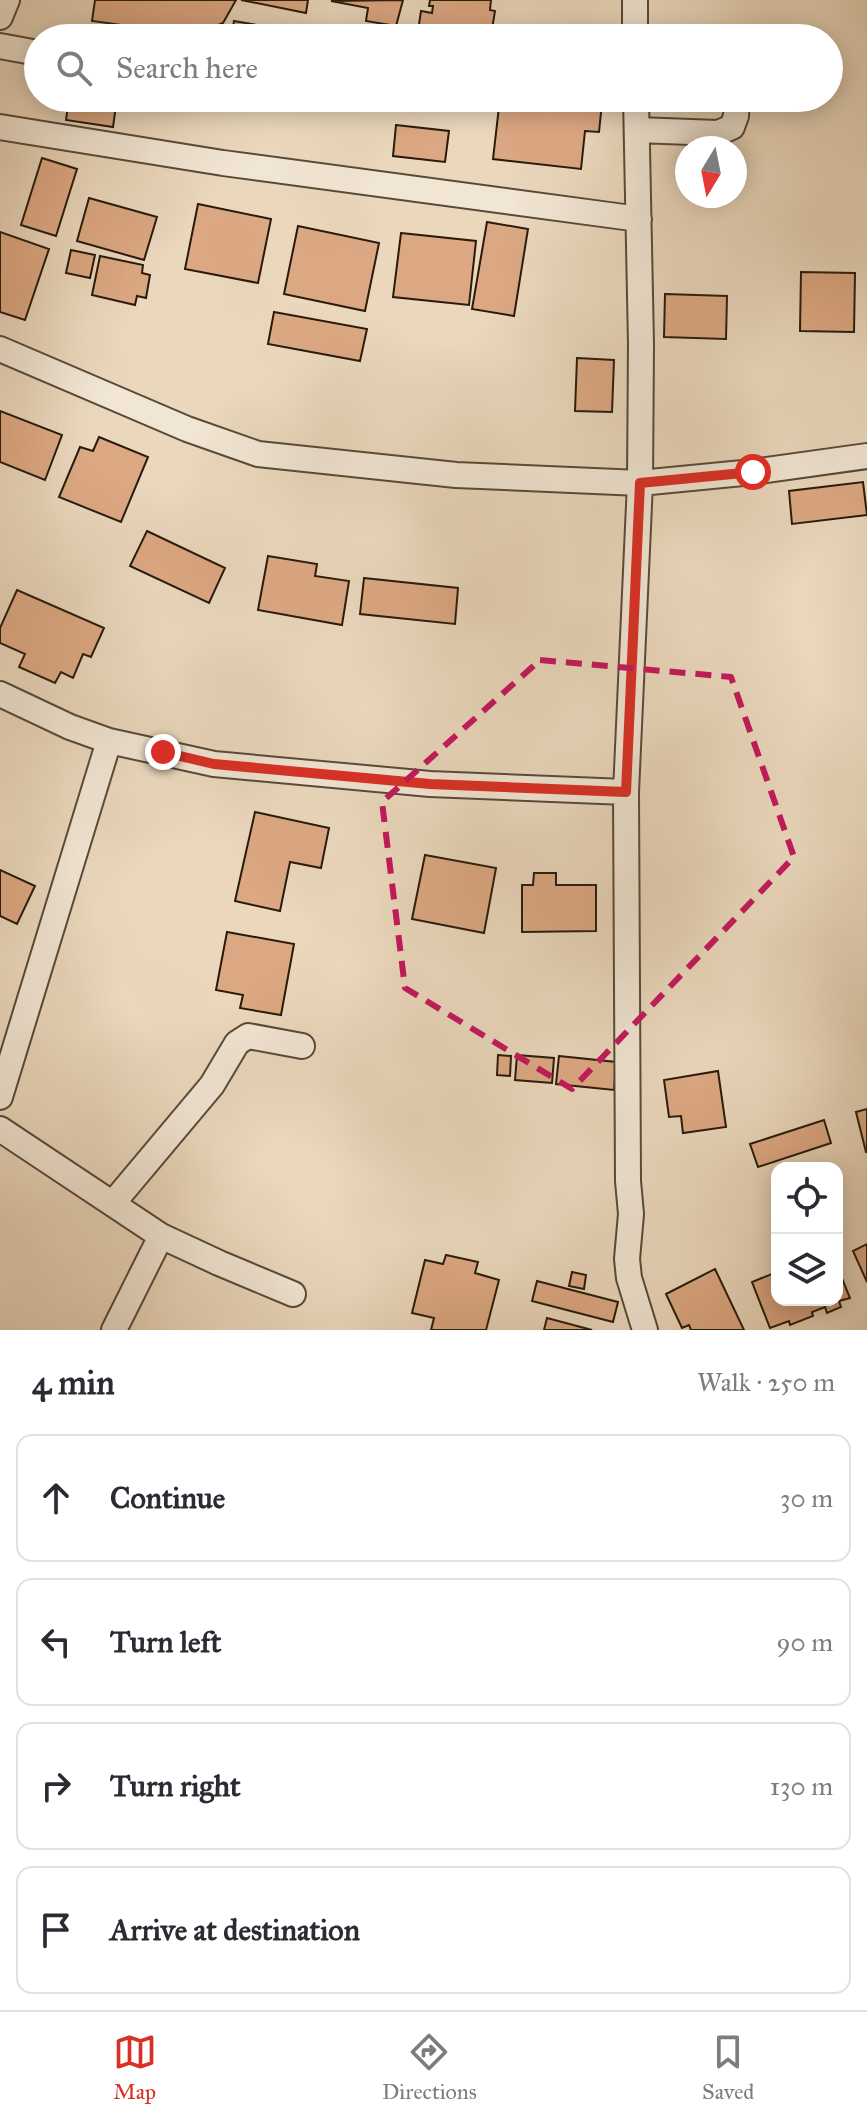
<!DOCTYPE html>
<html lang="en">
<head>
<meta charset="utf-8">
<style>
	body { margin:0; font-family:"IM FELL Great Primer",serif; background:#f7f7f7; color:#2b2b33 }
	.controls { position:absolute; right:24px; bottom:24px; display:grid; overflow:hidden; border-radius:16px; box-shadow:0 4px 20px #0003 }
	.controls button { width:72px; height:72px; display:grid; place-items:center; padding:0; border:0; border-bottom:2px solid #e1e1e2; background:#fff; color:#2b2b33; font:40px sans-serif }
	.compass { position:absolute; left:675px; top:136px; width:72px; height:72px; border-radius:50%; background:#fff; box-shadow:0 4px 20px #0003; rotate:190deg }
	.stop { position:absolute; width:24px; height:24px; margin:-18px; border:6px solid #d93025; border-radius:50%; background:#fff }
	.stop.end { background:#d93025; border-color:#fff; box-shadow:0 2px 8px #0008 }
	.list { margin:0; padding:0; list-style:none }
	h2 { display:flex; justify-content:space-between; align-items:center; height:104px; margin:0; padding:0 32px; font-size:34px }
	h2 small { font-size:26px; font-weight:400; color:#7c7c81 }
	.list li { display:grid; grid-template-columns:52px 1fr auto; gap:24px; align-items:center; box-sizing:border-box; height:128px; margin:0 16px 16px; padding:0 16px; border:2px solid #e1e1e2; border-radius:16px }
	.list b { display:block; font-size:30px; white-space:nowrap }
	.list em { font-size:26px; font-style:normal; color:#7c7c81 }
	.icon { flex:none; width:44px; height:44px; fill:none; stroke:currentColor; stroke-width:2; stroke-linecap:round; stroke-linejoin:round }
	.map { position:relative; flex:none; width:867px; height:1330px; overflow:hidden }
	.search { position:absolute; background:#fff; box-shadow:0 4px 20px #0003; left:24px; right:24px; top:24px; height:88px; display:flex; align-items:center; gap:20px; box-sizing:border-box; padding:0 28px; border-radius:44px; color:#7c7c81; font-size:30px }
	.sheet { height:680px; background:#fff }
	nav { display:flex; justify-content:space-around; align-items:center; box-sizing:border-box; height:112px; border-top:2px solid #e1e1e2; background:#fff; font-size:22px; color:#7c7c81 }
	nav a { display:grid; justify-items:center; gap:4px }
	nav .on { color:#d93025 }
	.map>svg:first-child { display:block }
	.building { fill:#dca883; stroke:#281b0c; stroke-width:2 }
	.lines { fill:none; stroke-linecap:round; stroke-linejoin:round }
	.minor-casing { stroke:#584a38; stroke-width:28 }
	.minor { stroke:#f1e5d3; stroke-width:24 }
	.route { stroke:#d93025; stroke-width:10 }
	.marked { fill:none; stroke:#c2185b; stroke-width:6; stroke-dasharray:16 10; stroke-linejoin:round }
</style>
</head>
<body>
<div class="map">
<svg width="867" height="1330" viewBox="0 0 867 1330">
	<rect width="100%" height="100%" fill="#ead7bc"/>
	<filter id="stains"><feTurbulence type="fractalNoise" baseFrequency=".0025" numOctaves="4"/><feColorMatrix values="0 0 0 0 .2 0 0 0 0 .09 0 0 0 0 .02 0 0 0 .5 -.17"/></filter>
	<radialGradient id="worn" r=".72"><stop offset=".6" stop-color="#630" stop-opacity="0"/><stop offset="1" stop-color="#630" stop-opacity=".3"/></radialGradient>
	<!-- building -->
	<path class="building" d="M95,0H236L223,23L218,25L217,38L92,21Z
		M241,0H308L306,13Z
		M403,0L396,26L366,21L368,8L331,1Z
		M430,0H491L490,10L495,11L491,35L486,34V38H417L421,11L432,13L433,6H429Z
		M234,21L309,34V38H231Z
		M69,98H117L113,127L66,120Z
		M262,98H299L298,103L284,100L282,110L261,106Z
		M500,98H589V102L602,103L599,132L585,131L581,169L493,159Z
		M396,125L449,131L445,162L393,156Z
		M42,158L77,169L56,236L21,225Z
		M89,198L157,217L144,260L77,241Z
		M198,204L271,219L258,283L185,269Z
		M487,222L528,229L514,316L472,309Z
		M298,226L379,243L365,311L284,294Z
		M0,232L49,249L25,320L0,312Z
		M401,233L476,241L469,305L393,297Z
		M71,250L95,255L90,278L66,273Z
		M100,256L143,265L142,273L150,275L146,298L137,296L135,305L92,295Z
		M801,272L855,273L854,332L800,331Z
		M665,294L727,296L726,339L664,337Z
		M274,312L367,329L360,361L268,344Z
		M577,358L614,360L612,412L575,411Z
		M0,411L62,435L45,480L0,462Z
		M99,437L148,457L121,522L59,497L80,447L93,451Z
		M863,482L867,515L792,524L789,491Z
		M147,531L225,568L209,603L130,566Z
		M268,556L317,564L315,576L349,581L342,625L258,610Z
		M364,578L458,588L455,624L360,614Z
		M17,590L104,628L91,657L83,654L73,678L61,672L55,683L19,667L25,654L0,643V628Z
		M255,812L329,828L321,868L290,862L280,911L235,901Z
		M425,855L496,868L484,933L412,919Z
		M0,870L35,886L17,924L0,916Z
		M534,873H556V885H596V931L522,932V885H533Z
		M227,932L294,944L281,1015L240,1008L243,995L216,990Z
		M498,1055L511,1056L510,1076L497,1075Z
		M517,1055L554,1058L552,1083L515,1080Z
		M559,1056L616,1062L614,1090L556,1084Z
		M718,1071L726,1127L683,1133L681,1116L669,1117L664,1080Z
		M867,1109V1152H866L856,1112Z
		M824,1120L831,1143L758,1167L750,1144Z
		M867,1244V1282L853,1251Z
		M446,1255L478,1262L475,1273L499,1280L486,1330H431L434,1318L412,1313L425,1260L443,1264Z
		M837,1266L850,1298L839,1301L841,1307L827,1313L825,1307L812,1312L813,1316L790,1325L789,1321L770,1328L752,1282L777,1272V1300H837Z
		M715,1269L744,1330H691L689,1325L682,1328L666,1294Z
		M572,1272L586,1275L584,1289L569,1286Z
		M537,1281L618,1302L613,1322L532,1301Z
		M547,1318L592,1330H544Z"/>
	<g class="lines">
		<!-- minor casing -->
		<g class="minor-casing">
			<path id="minor" d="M635,0V38
				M0,17L7,0
				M0,46L38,53
				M636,98L641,344L640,483L626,792L628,1181L631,1214L627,1259L629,1278L645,1330
				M0,127L223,163L639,219
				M637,130L718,133L732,127L736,116L737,98
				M0,349L187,429L258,454L456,475L640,483L753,472L867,456
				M0,694L70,727L109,741L214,764L430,784L626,792
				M0,1097L109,741
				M0,1129L161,1236L219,1263L293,1294
				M113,1203L212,1085L237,1043L248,1036L302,1046
				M114,1330L161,1236"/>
		</g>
		<!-- minor -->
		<use href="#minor" class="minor"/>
	</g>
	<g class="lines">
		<!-- route -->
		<path class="route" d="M163,752L214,764L430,784L626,792L640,483L753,472"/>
	</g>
	<!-- marked area -->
	<path class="marked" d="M540,660L731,677L794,857L572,1089L405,988L382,802Z"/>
	<rect width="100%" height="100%" filter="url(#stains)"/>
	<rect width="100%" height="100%" fill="url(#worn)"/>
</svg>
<div class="controls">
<button><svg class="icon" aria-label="locate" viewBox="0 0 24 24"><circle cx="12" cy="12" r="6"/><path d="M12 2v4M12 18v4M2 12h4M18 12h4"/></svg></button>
<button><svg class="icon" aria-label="layers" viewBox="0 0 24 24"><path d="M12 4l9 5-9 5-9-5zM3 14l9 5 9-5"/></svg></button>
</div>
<svg class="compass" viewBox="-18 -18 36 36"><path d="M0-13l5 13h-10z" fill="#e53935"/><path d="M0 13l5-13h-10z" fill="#7c7c81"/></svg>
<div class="stop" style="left:753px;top:472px"></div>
<div class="stop end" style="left:163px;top:752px"></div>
<div class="search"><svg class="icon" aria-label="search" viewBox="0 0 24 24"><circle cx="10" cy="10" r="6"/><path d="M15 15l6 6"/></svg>Search here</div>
</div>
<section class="sheet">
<h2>4 min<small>Walk · 250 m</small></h2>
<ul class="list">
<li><svg class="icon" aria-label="ahead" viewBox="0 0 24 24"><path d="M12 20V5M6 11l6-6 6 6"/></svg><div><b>Continue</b></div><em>30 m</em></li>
<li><svg class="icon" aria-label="left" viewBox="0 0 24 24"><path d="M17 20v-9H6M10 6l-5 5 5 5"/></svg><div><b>Turn left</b></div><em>90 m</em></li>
<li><svg class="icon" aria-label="right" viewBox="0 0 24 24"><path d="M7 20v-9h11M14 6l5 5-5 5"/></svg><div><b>Turn right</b></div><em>130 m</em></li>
<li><svg class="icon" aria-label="arrive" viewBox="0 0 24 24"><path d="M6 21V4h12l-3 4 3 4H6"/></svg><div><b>Arrive at destination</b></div></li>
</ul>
</section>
<nav>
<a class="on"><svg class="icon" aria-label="map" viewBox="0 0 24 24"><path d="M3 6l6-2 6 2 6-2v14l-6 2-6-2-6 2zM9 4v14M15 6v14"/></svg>Map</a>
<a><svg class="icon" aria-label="directions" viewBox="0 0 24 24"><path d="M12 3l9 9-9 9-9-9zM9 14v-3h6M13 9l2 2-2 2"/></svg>Directions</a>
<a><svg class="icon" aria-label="saved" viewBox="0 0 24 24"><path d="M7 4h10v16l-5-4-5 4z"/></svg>Saved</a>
</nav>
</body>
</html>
